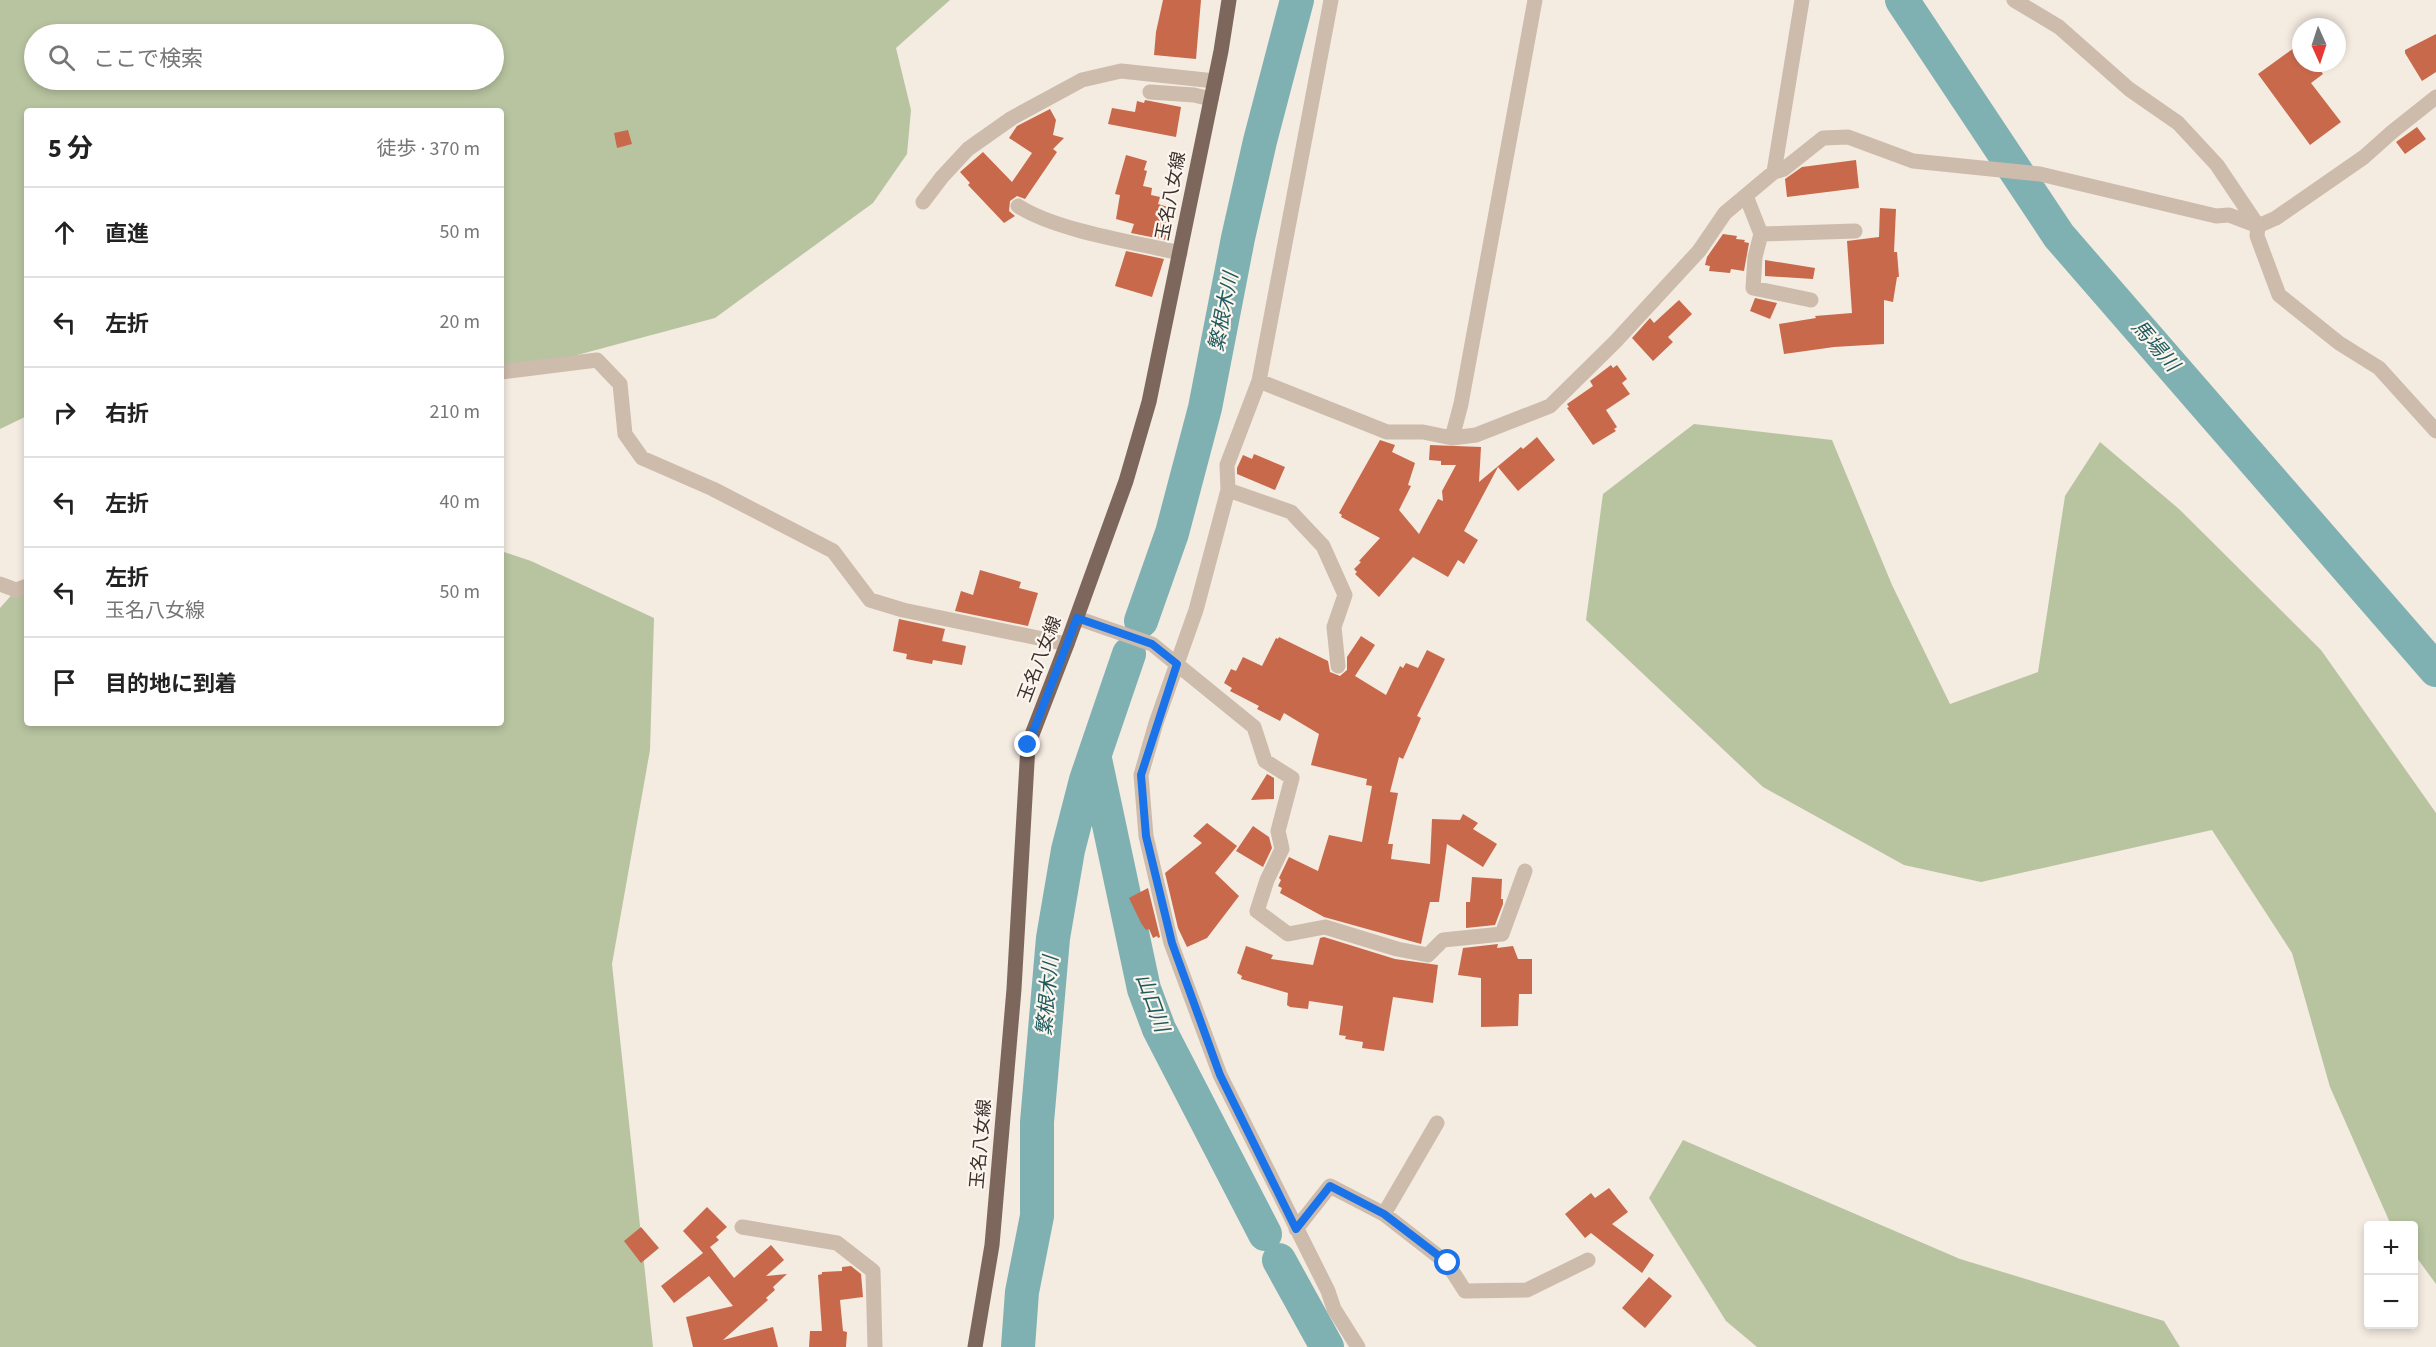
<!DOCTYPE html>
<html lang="ja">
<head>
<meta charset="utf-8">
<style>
	body { margin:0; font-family:"Source Sans 3","Noto Sans JP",sans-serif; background:#f6f6f6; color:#222 }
	.controls { position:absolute; right:18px; bottom:18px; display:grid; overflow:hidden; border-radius:6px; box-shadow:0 3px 9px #0003 }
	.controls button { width:54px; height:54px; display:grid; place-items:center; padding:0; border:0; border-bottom:2px solid #e0e0e0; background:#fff; color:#222; font:30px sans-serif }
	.compass { position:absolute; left:2292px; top:18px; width:54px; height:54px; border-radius:50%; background:#fff; box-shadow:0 3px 9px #0003; rotate:177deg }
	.stop { position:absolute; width:18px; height:18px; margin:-14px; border:4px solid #1a73e8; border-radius:50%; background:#fff }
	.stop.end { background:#1a73e8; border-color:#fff; box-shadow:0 2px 6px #0008 }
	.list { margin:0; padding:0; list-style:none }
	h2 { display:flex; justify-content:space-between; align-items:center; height:78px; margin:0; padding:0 24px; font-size:26px }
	h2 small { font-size:20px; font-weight:400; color:#767676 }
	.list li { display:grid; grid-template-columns:39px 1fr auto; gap:18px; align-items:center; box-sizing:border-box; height:90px; padding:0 24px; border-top:2px solid #e0e0e0 }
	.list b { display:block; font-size:22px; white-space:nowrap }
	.list p { margin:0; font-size:20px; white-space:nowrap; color:#767676 }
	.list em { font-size:20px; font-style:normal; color:#767676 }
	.icon { flex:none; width:33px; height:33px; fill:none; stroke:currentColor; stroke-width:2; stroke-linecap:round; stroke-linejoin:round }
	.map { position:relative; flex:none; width:2436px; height:1347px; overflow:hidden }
	.search { position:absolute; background:#fff; box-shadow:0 3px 9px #0003; left:24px; top:24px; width:480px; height:66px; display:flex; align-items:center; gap:15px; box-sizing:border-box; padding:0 21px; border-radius:33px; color:#767676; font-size:22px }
	.panel { position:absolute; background:#fff; box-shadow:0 3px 9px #0003; left:24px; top:108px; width:480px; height:618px; border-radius:6px }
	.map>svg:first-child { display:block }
	.green { fill:#b8c4a0; fill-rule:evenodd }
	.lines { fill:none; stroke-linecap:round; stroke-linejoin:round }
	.river { stroke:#7fb0b2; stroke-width:34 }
	.building { fill:#c8694b }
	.minor { stroke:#cdbbac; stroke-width:15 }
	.primary { stroke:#7d675c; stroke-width:15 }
	.route { stroke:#1a73e8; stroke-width:8 }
	.labels { text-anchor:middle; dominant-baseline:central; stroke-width:4.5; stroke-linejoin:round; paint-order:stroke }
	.street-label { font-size:18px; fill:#3b302b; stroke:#fbf5ee }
	.water-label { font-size:20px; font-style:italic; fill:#1f5a5e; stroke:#fbf5ee }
</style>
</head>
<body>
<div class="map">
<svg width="2436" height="1347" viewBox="0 0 2436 1347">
	<rect width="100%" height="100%" fill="#f4ebe1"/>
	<!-- green -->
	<path class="green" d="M0,0H950L896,48L911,110L907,154L873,203L715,318L525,369L501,372V111H27V416L0,429ZM34,34H494V80H34Z
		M1694,424L1832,440L1892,585L1950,704L2038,672L2065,496L2100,442L2179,509L2321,650L2436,813V1284L2414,1254V1226L2391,1225L2330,1087L2292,953L2212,830L1981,882L1904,865L1763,787L1586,620L1603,494Z
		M501,551L531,561L654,618L650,750L612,964L653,1347H0V608L16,590L27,586V723H501Z
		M1683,1140L1960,1259L2164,1321L2180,1347H1757L1726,1321L1649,1198Z"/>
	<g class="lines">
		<!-- river -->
		<path class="river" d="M1902,0L2059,236L2436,670
			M1141,621L1172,533L1205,408L1238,238L1260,141L1297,0
			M1095,759L1144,989L1159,1029L1265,1234
			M1279,1260L1327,1347
			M1018,1347L1022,1292L1037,1216V1122L1053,938L1068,850L1086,780L1129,654"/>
	</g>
	<!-- building -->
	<path class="building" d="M1163,0H1201L1196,59L1154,55L1156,32Z
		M2436,34V72L2422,81L2405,53V50Z
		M2301,43V63H2315L2323,74L2311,83L2341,122L2310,145L2258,74Z
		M1145,100L1181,107L1176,137L1108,124L1112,108L1135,112L1137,101L1144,103Z
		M1050,109L1056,120L1053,135L1064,138L1053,149L1057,152L1025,199L1017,196L1010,201L1009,211L1015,216L1004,223L968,185L970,183L960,172L983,152L1012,182L1032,153L1009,138L1017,126Z
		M2417,127L2426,139L2405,154L2396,142Z
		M628,130L632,144L617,148L614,133Z
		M1126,155L1147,161L1144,170L1147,171L1143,186L1152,188L1151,195L1160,197L1158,204L1168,207L1166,217L1171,218L1166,240L1131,233L1134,224L1116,219L1120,195L1115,194Z
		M1856,160L1859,188L1787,197L1785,179L1802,167Z
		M1880,208L1896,209L1894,252H1897L1899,277H1897L1893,302L1884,300V344L1834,347L1784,354L1779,324L1816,318L1815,316L1852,313L1847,241L1879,237Z
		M1723,234L1737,236L1736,239L1745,240L1744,242L1749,243L1744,271L1731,269L1730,273L1709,271L1710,266L1705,265L1707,257Z
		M1126,251L1164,259L1152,297L1115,286Z
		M1765,260L1815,268L1813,279L1765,276Z
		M1755,298L1777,303L1770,319L1750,311Z
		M1679,300L1692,314L1668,337L1673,342L1653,361L1632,338L1650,318L1654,323Z
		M1611,365L1613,368L1617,365L1627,379L1622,383L1630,394L1606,410L1617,427L1614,429L1616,431L1593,445L1567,408L1569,407L1567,404L1593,386L1590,381Z
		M1537,437L1555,460L1518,491L1498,467L1464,531L1478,540L1464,564L1458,560L1448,577L1413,557L1379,597L1355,574L1357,572L1354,569L1361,562L1359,561L1380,538L1341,517L1342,515L1339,513L1380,440L1395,445L1392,452L1415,463L1408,485L1411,486L1399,510L1419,534L1438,499L1443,501L1442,491L1456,465H1441V461L1429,460L1430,445L1481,447L1479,482L1521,447L1523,449Z
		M1254,454L1285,467L1275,490L1237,474V468L1243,455L1252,459Z
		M980,570L1021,582L1019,588L1038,593L1028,626L955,611L961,591L973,595Z
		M899,619L945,629L942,641L966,646L962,665L933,660L932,664L906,659L907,654L893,651Z
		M1361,636L1375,645L1355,676L1386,695L1400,666L1403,668L1406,663L1418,668L1427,650L1445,659L1417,716L1421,718L1403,759L1399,757L1390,792L1398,793L1388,844H1393L1391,859L1430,864L1432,819L1460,820L1463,814L1478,823L1473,829L1497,844L1483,867L1447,844L1439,902H1430L1421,944L1324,917L1280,893L1282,888L1278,886L1281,880L1279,878L1289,857L1318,871L1329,835L1362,842L1372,786L1366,785L1367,779L1311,765L1319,734L1284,713L1280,721L1257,709L1259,706L1230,691L1232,688L1224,683L1231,669L1236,671L1243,657L1262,666L1276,638L1278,639L1279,637L1328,661L1330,672L1340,676L1347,670V657Z
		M1267,774L1274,778V799L1251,800Z
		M1207,823L1237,846L1215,873L1239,896L1207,938L1187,947L1178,928L1165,873L1202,843L1193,836Z
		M1253,826L1269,837L1272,848L1263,867L1236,851Z
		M1472,877L1502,879L1501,899H1503V904L1495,925L1466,928V902H1470Z
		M1148,888L1160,937L1158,938L1157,936L1153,938L1149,929L1146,930L1141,923L1129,898Z
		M1324,937L1395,959L1438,965L1433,1003L1393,997L1384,1051L1362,1048L1363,1042L1345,1039L1346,1036L1339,1035L1343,1006L1309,1001L1308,1009L1290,1007L1287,1005L1288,993L1241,979L1242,976L1237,973L1246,946L1273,955L1271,959L1313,965L1320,938Z
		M1498,944L1497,948L1513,946L1518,959H1532V994H1519L1518,1026L1481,1027V978L1458,975L1463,948Z
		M1609,1188L1628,1212L1612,1224L1654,1255L1642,1273L1591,1233L1585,1238L1565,1214L1591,1193L1595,1198Z
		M707,1207L727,1227L716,1237L719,1240L710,1247L734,1278L771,1245L784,1260L766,1276L787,1274L773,1287L775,1290L766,1298L768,1300L723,1340L773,1327L778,1347H693L686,1317L733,1306L709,1276L674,1303L661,1286L703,1253L683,1231Z
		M641,1227L659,1248L641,1263L624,1241Z
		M851,1266L861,1274L863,1297L840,1300L843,1331L847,1332L846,1347H809L810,1331H822L818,1275L822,1274V1272L842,1271V1267Z
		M1649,1277L1672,1296L1645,1328L1622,1308Z"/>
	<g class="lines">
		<!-- minor -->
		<path class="minor" d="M1331,0L1259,381L1227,465L1228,490L1196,610L1156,723L1141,775L1146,836L1171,943L1220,1075L1328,1291L1334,1309L1358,1347
			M2014,0L2059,27L2129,89L2178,123L2217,165L2258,226L2257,236L2279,295L2339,343L2379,368L2436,431
			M1150,92L1194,95L1211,99
			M1774,172L1802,0
			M1746,196L1761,234L1855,231
			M923,202L942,177L968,149L1012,118L1082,80L1121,71L1215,81
			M1018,206C1057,231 1133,242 1180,253
			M1761,234L1755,257L1753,288L1811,300
			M501,372L597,360L620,384L625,434L642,458L713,489L833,551L870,600L903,610L1067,644
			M1259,381L1387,432H1423L1452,438L1476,435L1550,406L1615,342L1699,251L1725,213L1774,172L1784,169L1823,138L1848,137L1913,161L2040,174L2216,216L2229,215L2258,226L2276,218L2364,157L2392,132L2436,97
			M1452,438L1461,404L1535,0
			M1228,490L1291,512L1323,546L1345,595L1334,627L1338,666
			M0,584L16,590L27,586
			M1077,618L1152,644L1254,727L1265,761L1292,778L1278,831L1282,849L1267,880L1257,911L1288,934L1325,927L1397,949L1428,955L1443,940L1502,934L1525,871
			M1384,1214L1447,1263L1465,1291L1527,1290L1588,1260
			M742,1227L837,1243L873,1271L875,1347
			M1296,1229L1330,1186L1384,1214L1437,1123"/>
		<!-- primary -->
		<path class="primary" d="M975,1347L992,1245L1014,989L1028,745L1067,644L1126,481L1149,402L1221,51L1229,0"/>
	</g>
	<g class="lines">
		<!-- route -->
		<path class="route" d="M1028,745L1077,618L1152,644L1177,664L1141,775L1146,836L1172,943L1220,1075L1296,1229L1330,1186L1384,1214L1448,1263"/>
	</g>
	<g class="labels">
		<!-- street labels -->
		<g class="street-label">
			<text transform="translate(1171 196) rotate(-79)">玉名八女線</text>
			<text transform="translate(1040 659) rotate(-69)">玉名八女線</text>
			<text transform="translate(981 1144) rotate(-85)">玉名八女線</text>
		</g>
		<!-- water labels -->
		<g class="water-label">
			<text transform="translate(1224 312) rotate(-79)">繁根木川</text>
			<text transform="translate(2155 346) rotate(49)">馬場川</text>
			<text transform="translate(1048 996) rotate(-85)">繁根木川</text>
			<text transform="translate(1152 1003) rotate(70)">山口川</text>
		</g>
	</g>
</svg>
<div class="controls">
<button>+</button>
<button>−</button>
</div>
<svg class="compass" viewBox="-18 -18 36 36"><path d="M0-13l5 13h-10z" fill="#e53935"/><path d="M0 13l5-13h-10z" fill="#767676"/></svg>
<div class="stop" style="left:1448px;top:1263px"></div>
<div class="stop end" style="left:1028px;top:745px"></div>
<div class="search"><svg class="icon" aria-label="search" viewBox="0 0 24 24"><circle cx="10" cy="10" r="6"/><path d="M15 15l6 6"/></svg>ここで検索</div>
<section class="panel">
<h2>5 分<small>徒歩 · 370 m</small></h2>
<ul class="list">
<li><svg class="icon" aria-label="ahead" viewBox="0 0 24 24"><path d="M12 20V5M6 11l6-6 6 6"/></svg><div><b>直進</b></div><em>50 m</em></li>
<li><svg class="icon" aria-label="left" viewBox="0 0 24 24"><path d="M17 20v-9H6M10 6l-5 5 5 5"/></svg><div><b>左折</b></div><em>20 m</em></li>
<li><svg class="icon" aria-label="right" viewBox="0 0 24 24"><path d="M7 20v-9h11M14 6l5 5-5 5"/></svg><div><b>右折</b></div><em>210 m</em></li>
<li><svg class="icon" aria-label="left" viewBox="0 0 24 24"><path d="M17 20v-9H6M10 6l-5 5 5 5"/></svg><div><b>左折</b></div><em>40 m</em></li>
<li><svg class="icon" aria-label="left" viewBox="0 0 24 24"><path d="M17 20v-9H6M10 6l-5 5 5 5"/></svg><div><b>左折</b><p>玉名八女線</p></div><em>50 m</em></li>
<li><svg class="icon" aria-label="arrive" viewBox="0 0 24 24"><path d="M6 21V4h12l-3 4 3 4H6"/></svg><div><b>目的地に到着</b></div></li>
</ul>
</section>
</div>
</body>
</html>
